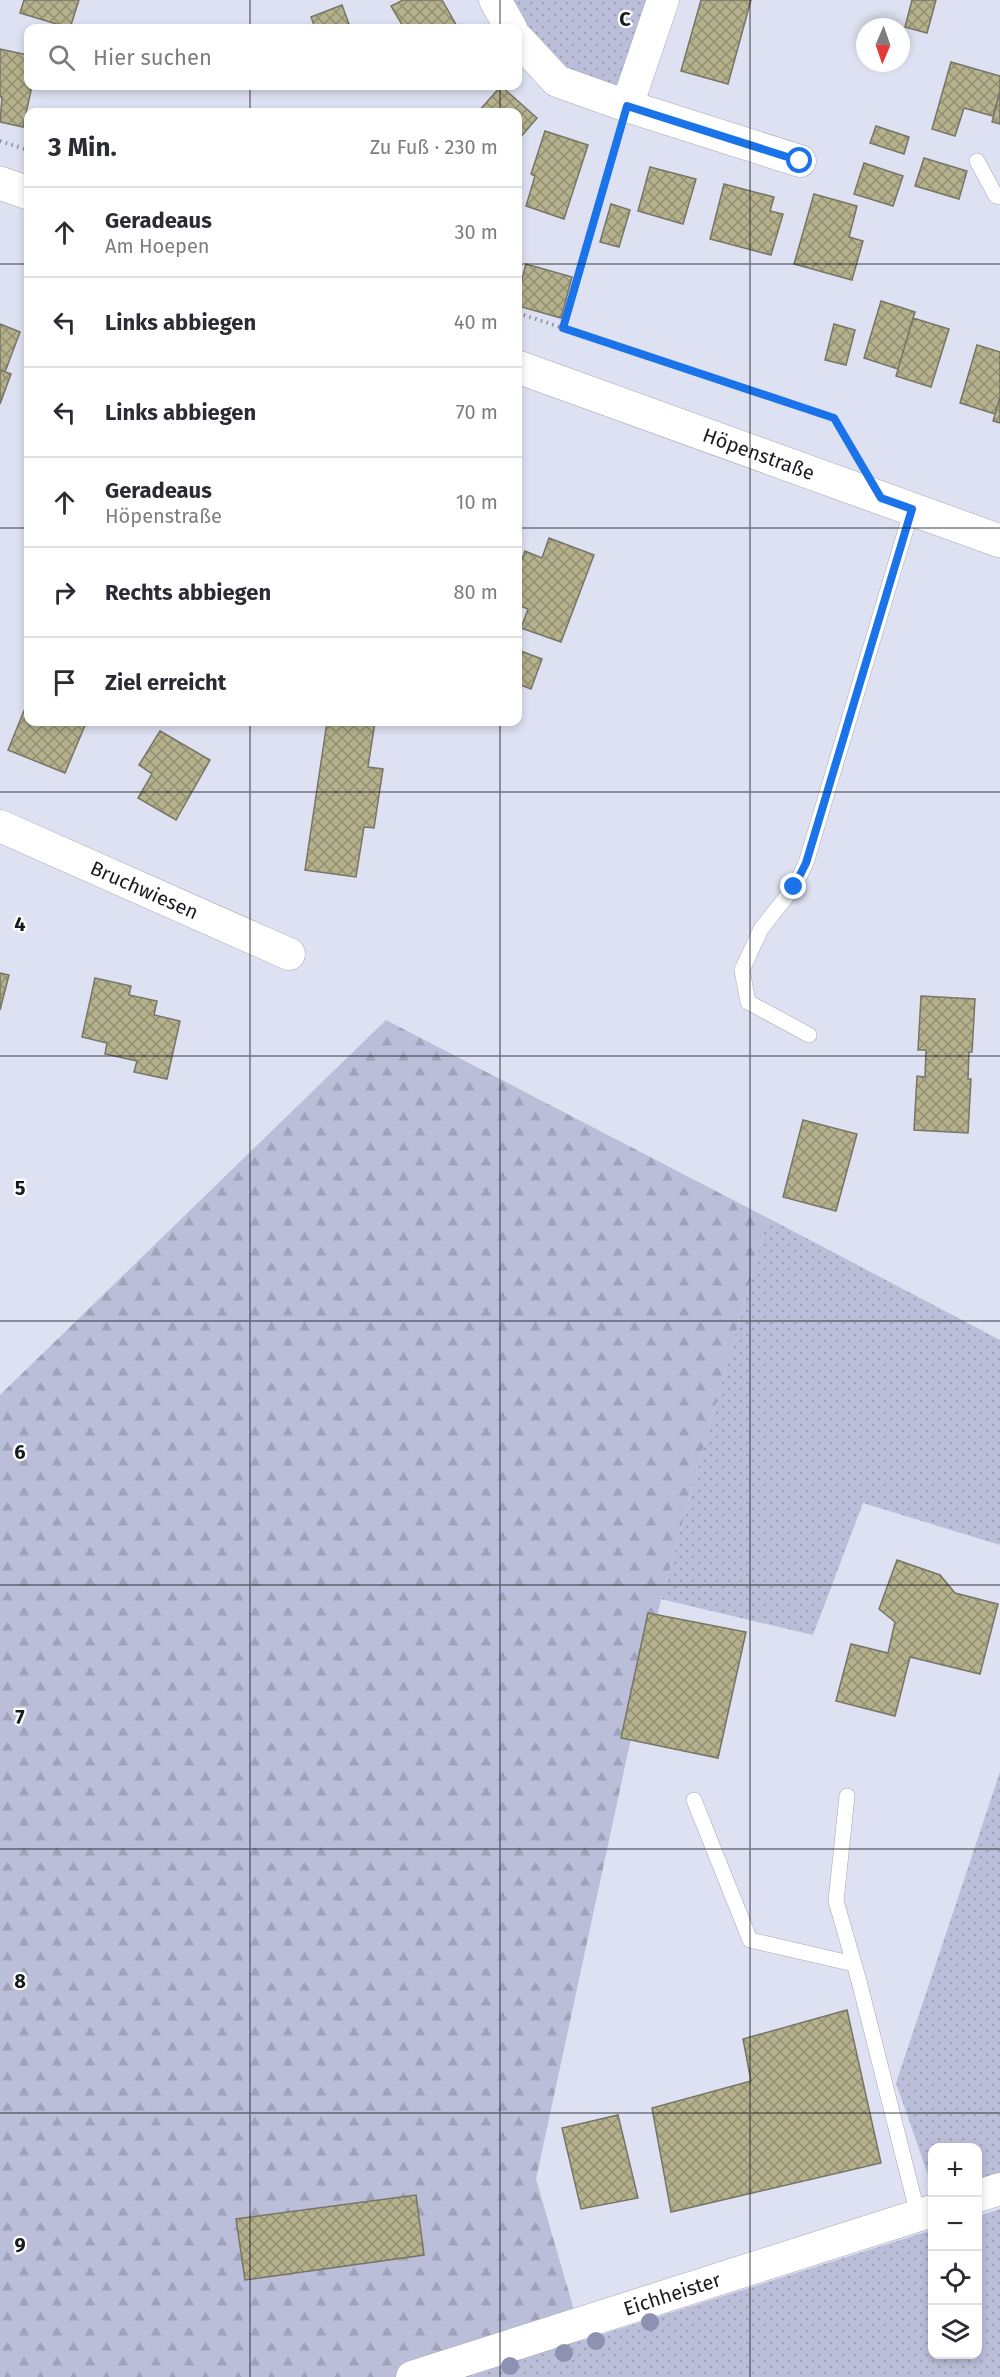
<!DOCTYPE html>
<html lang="de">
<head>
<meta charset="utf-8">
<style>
	body { margin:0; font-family:"Fira Sans",sans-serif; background:#f2f2f3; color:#2b2b33 }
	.controls { position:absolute; right:18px; bottom:18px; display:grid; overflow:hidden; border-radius:12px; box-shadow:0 3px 9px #0003 }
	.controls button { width:54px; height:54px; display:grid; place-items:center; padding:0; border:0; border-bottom:2px solid #e1e1e2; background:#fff; color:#2b2b33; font:30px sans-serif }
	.compass { position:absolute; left:856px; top:18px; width:54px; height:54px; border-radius:50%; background:#fff; box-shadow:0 3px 9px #0003; rotate:182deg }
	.stop { position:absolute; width:18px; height:18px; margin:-14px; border:4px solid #1a73e8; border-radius:50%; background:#fff }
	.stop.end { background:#1a73e8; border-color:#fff; box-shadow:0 2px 6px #0008 }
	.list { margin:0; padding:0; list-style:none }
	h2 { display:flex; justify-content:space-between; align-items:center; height:78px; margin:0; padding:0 24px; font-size:26px }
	h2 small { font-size:20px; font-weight:400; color:#7c7c81 }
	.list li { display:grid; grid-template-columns:39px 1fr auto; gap:18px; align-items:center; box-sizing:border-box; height:90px; padding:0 24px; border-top:2px solid #e1e1e2 }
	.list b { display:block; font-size:22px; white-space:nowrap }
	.list p { margin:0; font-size:20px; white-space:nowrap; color:#7c7c81 }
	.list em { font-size:20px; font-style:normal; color:#7c7c81 }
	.icon { flex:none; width:33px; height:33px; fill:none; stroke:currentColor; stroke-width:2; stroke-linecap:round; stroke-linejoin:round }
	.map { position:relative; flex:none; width:1000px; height:2377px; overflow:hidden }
	.search { position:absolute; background:#fff; box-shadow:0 3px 9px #0003; left:24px; top:24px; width:498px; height:66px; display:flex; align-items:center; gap:15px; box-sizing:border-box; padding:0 21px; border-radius:12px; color:#7c7c81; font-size:22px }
	.panel { position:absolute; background:#fff; box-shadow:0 3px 9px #0003; left:24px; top:108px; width:498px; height:618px; border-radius:12px }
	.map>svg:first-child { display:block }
	.grass { fill:url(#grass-dots) }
	.forest { fill:url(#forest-firs) }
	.building { fill:url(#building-cross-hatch); stroke:#767566; stroke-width:1.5 }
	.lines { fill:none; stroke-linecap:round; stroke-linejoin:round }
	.lane-casing { stroke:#a5a7b7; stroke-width:16 }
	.street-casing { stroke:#a5a7b7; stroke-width:33 }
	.secondary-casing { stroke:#a5a7b7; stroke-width:34 }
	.path { stroke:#8f929e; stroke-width:4; stroke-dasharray:1.5 4.5; stroke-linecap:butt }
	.lane { stroke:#fff; stroke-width:15 }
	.street { stroke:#fff; stroke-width:32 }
	.secondary { stroke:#fff; stroke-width:33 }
	.tree { fill:#8d91b2 }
	.route { stroke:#1a73e8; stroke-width:8 }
	.grid { fill:none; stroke:#191a20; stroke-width:1.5; stroke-opacity:0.55 }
	.labels { text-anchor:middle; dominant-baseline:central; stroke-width:4.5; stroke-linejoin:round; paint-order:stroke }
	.street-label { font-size:20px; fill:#191a20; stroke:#fff }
	.grid-label { font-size:20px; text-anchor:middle; font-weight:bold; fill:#191a20; stroke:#fff; stroke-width:4.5; stroke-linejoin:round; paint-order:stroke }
</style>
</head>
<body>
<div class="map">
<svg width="1000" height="2377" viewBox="0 0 1000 2377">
	<defs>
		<pattern id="grass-dots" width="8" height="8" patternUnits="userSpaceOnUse" patternTransform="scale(1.5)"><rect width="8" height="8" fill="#babed8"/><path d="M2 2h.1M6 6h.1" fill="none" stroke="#9fa3b9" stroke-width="1.8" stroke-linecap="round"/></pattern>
		<pattern id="forest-firs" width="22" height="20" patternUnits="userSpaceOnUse" patternTransform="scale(1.5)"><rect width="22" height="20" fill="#babed8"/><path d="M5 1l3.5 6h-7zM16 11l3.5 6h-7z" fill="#9fa3b9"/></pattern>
		<pattern id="building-cross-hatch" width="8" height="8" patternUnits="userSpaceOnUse" patternTransform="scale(1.5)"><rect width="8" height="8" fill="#b5b18d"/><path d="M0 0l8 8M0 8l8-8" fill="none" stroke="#928f73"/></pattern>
	</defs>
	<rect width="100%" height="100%" fill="#dee1f1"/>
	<!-- grass -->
	<path class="grass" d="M497,0H662L627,106L558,79Z
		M768,1218L1000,1340V1545L863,1503L813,1635L661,1599Z
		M1000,1772V2176L978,2182V2148H932V2186L896,2083Z
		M1000,2209V2377H468L932,2230V2354H978V2216Z"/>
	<!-- forest -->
	<path class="forest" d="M386,1020L768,1218L661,1599L536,2179L583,2341L468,2377H0V1395Z"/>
	<!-- building -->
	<path class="building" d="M24,0H79L70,28L20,13Z
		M403,0H442L458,28H404L391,6Z
		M701,0H751L728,84L681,71Z
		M912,0H936L927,33L905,27Z
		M342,5L349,24L339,28H315L311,17Z
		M0,49L28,55V86H32L23,127L0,122L2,97H0Z
		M951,62L1000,76V92L993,116L964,108L955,136L932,129Z
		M501,86L537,118L518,140V112H478Z
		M1000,92V124L992,122Z
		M876,126L909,137L904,154L870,143Z
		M545,131L588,145L564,219L526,206L535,176L531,174Z
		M924,158L967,171L959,199L915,186Z
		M864,163L903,176L893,206L854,194Z
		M650,167L696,179L683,224L638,211Z
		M724,184L774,197L770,211L783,214L771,255L710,239Z
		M814,194L857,206L849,237L863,241L852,280L794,264Z
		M611,204L630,210L619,247L600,242Z
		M526,264L572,277L561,318L518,306V294Z
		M881,301L915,312L898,369L864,358Z
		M913,318L949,329L931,387L896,376Z
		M0,324L20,332L5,372L0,370Z
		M834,324L855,330L846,365L825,360Z
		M977,345L1000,352V397L995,414L960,403Z
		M0,370L11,374L0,404Z
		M1000,397V423L993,421Z
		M549,538L594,555L561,642L521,628L528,609L518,605V571L525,551L542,558Z
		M518,650L542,659L531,689L518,684Z
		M28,701V722L86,723L65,773L8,750Z
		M327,722H375L368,767L383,769L374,828L364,827L356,877L305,870Z
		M160,731L210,760L176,820L138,798L152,774L139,765Z
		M0,973L9,975L0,1010Z
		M95,978L131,986L129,995L157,1001L154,1015L180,1021L167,1079L134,1072L137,1061L105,1054L107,1043L82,1037Z
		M921,996L975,999L972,1052H969L968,1079H971L968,1133L914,1130L917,1076L925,1077L926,1050H918Z
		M803,1120L857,1134L836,1211L783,1197Z
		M897,1560L940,1575L955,1593L998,1604L980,1674L910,1657L895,1716L836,1701L851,1644L888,1653L895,1622L879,1609Z
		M648,1613L746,1632L718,1758L621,1738Z
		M847,2010L881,2163L671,2212L652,2108L751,2081L743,2039Z
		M618,2115L638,2198L581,2209L562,2128Z
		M416,2195L424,2255L245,2280L236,2219Z"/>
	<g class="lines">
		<!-- lane casing -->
		<g class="lane-casing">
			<path id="lane" d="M977,161L996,196L1000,197
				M809,1035L748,1002L742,970L761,929L794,887L806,863L912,509
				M847,1796L836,1901L859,1981L918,2215
				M694,1800L750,1940L854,1964"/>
		</g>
		<!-- street casing -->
		<g class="street-casing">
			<g id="street">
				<path d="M495,0L511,28"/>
				<path d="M518,39L557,81L627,106L663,0"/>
				<path d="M627,106L800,161"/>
				<path id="s1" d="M0,826L289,954"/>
				<path d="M978,2196L1000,2189"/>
				<path id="s2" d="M412,2377L932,2211"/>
			</g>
		</g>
		<!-- secondary casing -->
		<g class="secondary-casing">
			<g id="secondary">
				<path d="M0,183L28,193"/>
				<path id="s3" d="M518,367L1000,541"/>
			</g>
		</g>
		<!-- path -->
		<path class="path" d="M0,141L28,150
			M518,313L834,418L854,451
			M563,328L618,139"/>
		<!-- lane -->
		<use href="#lane" class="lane"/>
		<!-- street -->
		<use href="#street" class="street"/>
		<!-- secondary -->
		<use href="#secondary" class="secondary"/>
	</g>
	<!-- trees -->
	<g class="tree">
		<circle cx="650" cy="2322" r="9"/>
		<circle cx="596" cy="2341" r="9"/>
		<circle cx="564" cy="2353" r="9"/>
		<circle cx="510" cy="2366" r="9"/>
	</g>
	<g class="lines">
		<!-- route -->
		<path class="route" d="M794,887L806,863L912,509L881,498L834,418L563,328L627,106L800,161"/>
	</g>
	<!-- grid -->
	<path class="grid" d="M250,0V28M500,0V28M750,0V2377M250,86V112M500,86V112M0,264H28M518,264H1000M0,528H28M518,528H1000M250,722V2377M500,722V2377M0,792H1000M0,1056H1000M0,1321H1000M0,1585H1000M0,1849H1000M0,2113H1000"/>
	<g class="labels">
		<!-- street labels -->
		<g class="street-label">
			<text stroke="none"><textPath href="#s3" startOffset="256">Höpenstraße</textPath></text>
			<text stroke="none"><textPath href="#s1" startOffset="158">Bruchwiesen</textPath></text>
			<text stroke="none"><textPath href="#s2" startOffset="273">Eichheister</textPath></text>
		</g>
	</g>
	<g class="grid-label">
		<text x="625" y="26">C</text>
		<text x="20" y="931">4</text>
		<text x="20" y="1195">5</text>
		<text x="20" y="1459">6</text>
		<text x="20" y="1724">7</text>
		<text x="20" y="1988">8</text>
		<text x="20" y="2252">9</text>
	</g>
</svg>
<div class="controls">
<button>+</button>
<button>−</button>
<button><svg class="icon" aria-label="locate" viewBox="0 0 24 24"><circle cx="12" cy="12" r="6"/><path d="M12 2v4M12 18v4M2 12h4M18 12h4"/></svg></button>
<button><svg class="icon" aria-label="layers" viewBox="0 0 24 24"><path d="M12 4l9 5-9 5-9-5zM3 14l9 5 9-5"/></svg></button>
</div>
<svg class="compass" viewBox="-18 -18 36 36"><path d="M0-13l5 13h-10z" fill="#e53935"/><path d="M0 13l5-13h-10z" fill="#7c7c81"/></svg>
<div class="stop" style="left:800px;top:161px"></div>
<div class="stop end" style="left:794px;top:887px"></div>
<div class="search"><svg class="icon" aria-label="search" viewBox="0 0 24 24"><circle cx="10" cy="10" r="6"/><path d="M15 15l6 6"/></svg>Hier suchen</div>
<section class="panel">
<h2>3 Min.<small>Zu Fuß · 230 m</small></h2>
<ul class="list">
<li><svg class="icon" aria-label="ahead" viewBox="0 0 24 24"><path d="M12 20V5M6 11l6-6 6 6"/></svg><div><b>Geradeaus</b><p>Am Hoepen</p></div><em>30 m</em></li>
<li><svg class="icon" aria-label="left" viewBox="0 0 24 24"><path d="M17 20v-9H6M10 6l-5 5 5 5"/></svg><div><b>Links abbiegen</b></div><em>40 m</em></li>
<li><svg class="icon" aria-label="left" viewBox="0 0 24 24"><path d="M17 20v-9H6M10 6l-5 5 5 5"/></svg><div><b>Links abbiegen</b></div><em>70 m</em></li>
<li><svg class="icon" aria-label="ahead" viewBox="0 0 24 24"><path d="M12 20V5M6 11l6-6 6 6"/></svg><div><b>Geradeaus</b><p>Höpenstraße</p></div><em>10 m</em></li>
<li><svg class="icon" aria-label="right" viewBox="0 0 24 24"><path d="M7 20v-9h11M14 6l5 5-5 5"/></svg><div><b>Rechts abbiegen</b></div><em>80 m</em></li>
<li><svg class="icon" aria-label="arrive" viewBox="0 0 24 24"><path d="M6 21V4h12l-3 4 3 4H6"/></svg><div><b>Ziel erreicht</b></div></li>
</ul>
</section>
</div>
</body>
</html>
